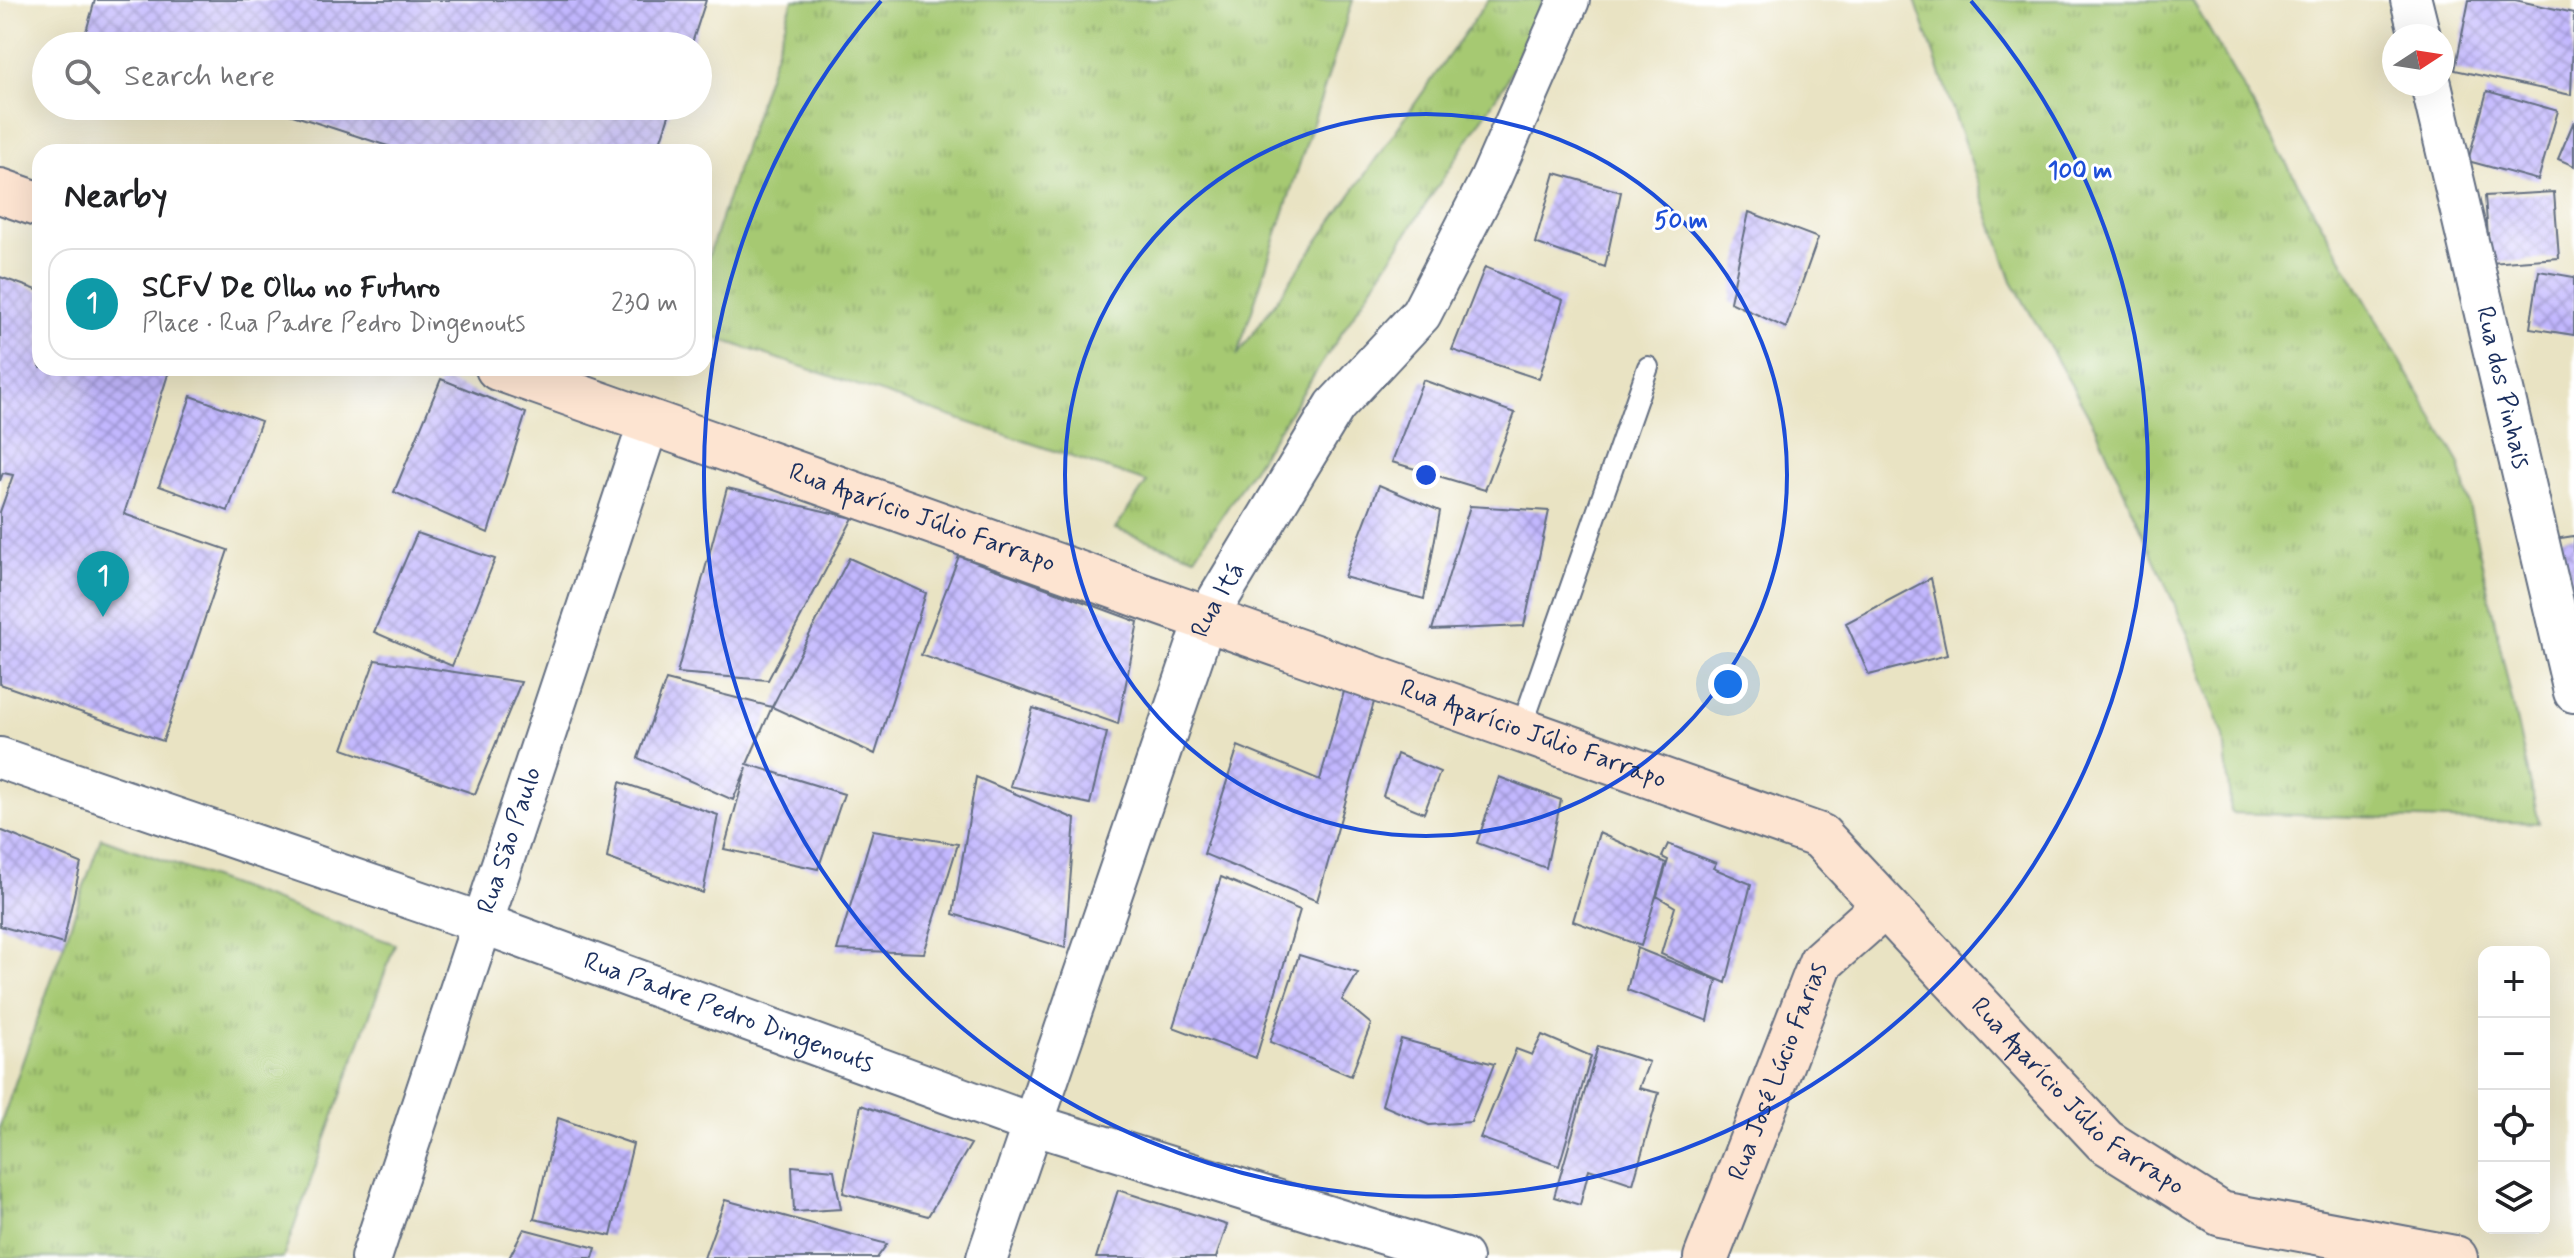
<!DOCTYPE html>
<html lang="en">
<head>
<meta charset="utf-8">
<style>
	body { margin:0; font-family:Mynerve,sans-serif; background:#f2f2f2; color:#202124 }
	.controls { position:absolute; right:24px; bottom:24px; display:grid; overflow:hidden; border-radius:16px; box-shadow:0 8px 32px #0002 }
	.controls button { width:72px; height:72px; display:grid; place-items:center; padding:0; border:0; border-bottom:2px solid #e0e0e0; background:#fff; color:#202124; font:40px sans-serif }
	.compass { position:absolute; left:2382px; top:24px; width:72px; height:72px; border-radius:50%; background:#fff; box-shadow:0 8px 32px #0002; rotate:78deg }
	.you { position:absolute; left:1728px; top:684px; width:28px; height:28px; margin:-20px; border:6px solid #fff; border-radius:50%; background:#1a73e8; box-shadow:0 0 0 12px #1a73e833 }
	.badge { display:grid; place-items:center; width:52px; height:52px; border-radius:50%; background:#d1495b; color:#fff; font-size:26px; font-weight:700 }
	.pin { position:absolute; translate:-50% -66px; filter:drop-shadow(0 2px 4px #0008) }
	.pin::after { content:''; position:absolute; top:42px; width:28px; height:24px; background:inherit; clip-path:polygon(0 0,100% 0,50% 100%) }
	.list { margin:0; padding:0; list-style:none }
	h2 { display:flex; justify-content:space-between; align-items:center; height:104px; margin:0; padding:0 32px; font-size:34px }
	h2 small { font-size:26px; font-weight:400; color:#757577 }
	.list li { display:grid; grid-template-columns:52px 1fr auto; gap:24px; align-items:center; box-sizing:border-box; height:112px; margin:0 16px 16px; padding:0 16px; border:2px solid #e0e0e0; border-radius:24px }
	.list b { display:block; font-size:30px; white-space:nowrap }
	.list p { margin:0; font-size:26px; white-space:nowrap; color:#757577 }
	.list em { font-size:26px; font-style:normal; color:#757577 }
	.icon { flex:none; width:44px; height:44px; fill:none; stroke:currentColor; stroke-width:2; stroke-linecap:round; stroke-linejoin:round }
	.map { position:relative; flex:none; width:2574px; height:1258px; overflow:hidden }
	.search { position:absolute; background:#fff; box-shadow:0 8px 32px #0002; left:32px; top:32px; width:680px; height:88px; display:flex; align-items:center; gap:20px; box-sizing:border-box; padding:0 28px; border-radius:44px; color:#757577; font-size:30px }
	.panel { position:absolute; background:#fff; box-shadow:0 8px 32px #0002; left:32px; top:144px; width:680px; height:232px; border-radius:24px }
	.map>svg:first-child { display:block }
	.grass { fill:url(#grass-tufts); stroke:#607c68; stroke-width:2 }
	.building { fill:url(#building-cross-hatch) }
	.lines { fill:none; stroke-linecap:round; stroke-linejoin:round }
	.lane-casing { stroke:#636e81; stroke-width:24 }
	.street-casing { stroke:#636e81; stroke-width:44 }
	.secondary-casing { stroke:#636e81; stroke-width:48 }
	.lane { stroke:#fff; stroke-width:20 }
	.street { stroke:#fff; stroke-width:40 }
	.secondary { stroke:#fde4d1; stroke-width:44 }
	.ring { fill:none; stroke:#1d4ed8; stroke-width:4 }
	.labels { text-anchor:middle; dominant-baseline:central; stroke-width:6; stroke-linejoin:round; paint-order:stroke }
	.street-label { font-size:26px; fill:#1b2f5e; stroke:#fff }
	.centre { fill:#1d4ed8; stroke:#fff; stroke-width:4 }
	.ring-label { font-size:24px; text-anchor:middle; font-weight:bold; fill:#1d4ed8; stroke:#fff; stroke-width:6; stroke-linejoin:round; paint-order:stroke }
</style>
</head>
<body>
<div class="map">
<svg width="2574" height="1258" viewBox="0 0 2574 1258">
	<defs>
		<pattern id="grass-tufts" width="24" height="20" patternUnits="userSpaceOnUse" patternTransform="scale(2)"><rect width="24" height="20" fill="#a6c972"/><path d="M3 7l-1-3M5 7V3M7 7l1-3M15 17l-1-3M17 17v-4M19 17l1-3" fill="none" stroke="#86a461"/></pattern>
		<pattern id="building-cross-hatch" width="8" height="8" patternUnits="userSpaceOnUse" patternTransform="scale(2)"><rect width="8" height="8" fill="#c2b7fe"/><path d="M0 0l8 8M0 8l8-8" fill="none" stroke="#9d95d1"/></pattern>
	</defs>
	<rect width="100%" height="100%" fill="#fff"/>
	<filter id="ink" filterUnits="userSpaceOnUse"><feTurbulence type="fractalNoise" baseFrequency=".0125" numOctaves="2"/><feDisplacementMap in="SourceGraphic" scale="16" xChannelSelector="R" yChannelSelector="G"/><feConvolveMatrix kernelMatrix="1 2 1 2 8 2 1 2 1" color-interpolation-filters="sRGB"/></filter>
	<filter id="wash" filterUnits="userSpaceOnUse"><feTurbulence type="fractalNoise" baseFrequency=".006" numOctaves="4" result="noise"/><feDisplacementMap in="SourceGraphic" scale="32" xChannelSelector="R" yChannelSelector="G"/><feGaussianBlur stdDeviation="1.8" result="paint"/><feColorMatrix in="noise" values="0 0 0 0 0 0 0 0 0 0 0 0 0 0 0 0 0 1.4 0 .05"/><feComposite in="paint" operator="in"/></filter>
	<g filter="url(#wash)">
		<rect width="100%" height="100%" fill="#e9e3c3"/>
		<!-- grass -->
		<path class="grass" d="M793,0H1353L1237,356L1488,0H1543L1506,82L1195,557L1115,529L1147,482L704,334V270Z
			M1915,0H2192L2460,464L2539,823L2231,813L2224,737L2188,635L2097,430L2012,281Z
			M101,838L395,944L283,1258H0V1126Z"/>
		<g id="blocks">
			<!-- building -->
			<path class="building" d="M95,0H706L691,46H82Z
				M2469,0H2515L2574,13L2571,95L2455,70Z
				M2487,91L2558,111L2538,180L2468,161Z
				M672,106L657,152H406L268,107Z
				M2574,121V166L2558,159Z
				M1555,173L1621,192L1605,267L1535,243Z
				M2554,192L2559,258L2490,263L2485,196Z
				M1749,212L1818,238L1786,328L1730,302Z
				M1485,267L1563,300L1539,379L1452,350Z
				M2539,271L2574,277V335L2530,328Z
				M0,277L40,291V368H170L124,514L228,550L163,741L0,684V512L13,475L3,473L0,481Z
				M441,379L526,413L488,533L394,492Z
				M1423,380L1515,413L1485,490L1392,462Z
				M191,396L261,421L228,511L159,486Z
				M1379,485L1440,511L1424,599L1344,577Z
				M727,488L853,518L768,680L677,673Z
				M1470,506L1549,511L1524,626L1432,630Z
				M417,533L495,559L452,666L374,632Z
				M2574,536V611L2554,539Z
				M959,556L1138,622L1118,724L921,655Z
				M849,558L926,593L875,754L772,707Z
				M1931,578L1947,655L1869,675L1846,623Z
				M375,660L521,682L475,794L343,749Z
				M666,680L772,707L747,764L844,794L818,869L724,849L747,767L733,800L638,758Z
				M1346,684L1376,695L1317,901L1204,854L1238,746L1320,780Z
				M1033,708L1107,733L1090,804L1010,786Z
				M1397,754L1440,772L1424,813L1383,796Z
				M976,777L1075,819L1065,948L953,914Z
				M1499,777L1561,800L1546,868L1477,843Z
				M620,782L718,815L703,893L607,858Z
				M0,830L81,863L63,944L0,926Z
				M873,830L958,844L924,953L837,950Z
				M1599,833L1666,863L1641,946L1573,921Z
				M1668,844L1716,863L1713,868L1751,884L1726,983L1661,954L1675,907L1657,896L1668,860L1662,857Z
				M1221,877L1300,910L1256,1058L1173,1027Z
				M1637,948L1717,980L1708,1021L1627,990Z
				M1299,955L1358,973L1342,1000L1371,1024L1351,1076L1270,1042Z
				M1542,1035L1591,1056L1559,1166L1480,1138L1516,1049L1532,1055Z
				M1401,1039L1494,1064L1471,1122L1429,1125L1382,1105Z
				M1598,1046L1649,1062L1639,1088L1659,1093L1633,1184L1589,1169L1580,1205L1554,1197Z
				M861,1105L971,1144L928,1216L843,1193Z
				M558,1118L633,1144L611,1236L534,1219Z
				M792,1166L834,1170L841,1209L794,1212Z
				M1118,1190L1227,1225L1216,1258H1096Z
				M725,1200L887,1244L877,1258H704Z
				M524,1229L596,1248L593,1258H509Z"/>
		</g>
	</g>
	<g filter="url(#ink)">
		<use href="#blocks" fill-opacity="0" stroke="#636e81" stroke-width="2"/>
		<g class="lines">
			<!-- lane casing -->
			<g class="lane-casing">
				<path id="lane" d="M1521,729L1648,367"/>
			</g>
			<!-- street casing -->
			<g class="street-casing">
				<g id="street">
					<path d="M2411,0L2420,36"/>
					<path id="s1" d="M2431,84L2574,692"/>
					<path id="s2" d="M0,758L482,923L1035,1125L1462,1258"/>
					<path id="s3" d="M371,1258L649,422"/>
					<path id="s4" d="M987,1258L1205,621L1335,406L1421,314L1490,180L1569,0"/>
				</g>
			</g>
			<!-- secondary casing -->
			<g class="secondary-casing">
				<g id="secondary">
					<path d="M0,191L40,205"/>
					<path id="s5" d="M498,368L1820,836L2105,1141L2221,1214L2455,1258"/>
					<path id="s6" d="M1706,1258L1821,962L1883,907"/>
				</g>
			</g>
			<!-- lane -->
			<use href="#lane" class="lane"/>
			<!-- street -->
			<use href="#street" class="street"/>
			<!-- secondary -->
			<use href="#secondary" class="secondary"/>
		</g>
	</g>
	<!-- distance rings -->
	<g class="ring">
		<circle cx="1426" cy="475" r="361"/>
		<path d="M1971 1A722 722 0 1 1 881 1"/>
	</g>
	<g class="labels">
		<!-- street labels -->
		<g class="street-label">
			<text stroke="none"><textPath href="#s1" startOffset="312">Rua dos Pinhais</textPath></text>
			<text stroke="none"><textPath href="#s5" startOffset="450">Rua Aparício Júlio Farrapo</textPath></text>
			<text stroke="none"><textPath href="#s4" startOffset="698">Rua Itá</textPath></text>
			<text stroke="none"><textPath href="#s5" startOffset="1098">Rua Aparício Júlio Farrapo</textPath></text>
			<text stroke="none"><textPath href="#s3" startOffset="440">Rua São Paulo</textPath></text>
			<text stroke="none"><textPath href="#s2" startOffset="772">Rua Padre Pedro Dingenouts</textPath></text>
			<text stroke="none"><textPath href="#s6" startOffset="200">Rua José Lúcio Farias</textPath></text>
			<text stroke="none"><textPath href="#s5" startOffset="1770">Rua Aparício Júlio Farrapo</textPath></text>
		</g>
	</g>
	<circle cx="1426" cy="475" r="12" class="centre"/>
	<g class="ring-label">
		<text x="2080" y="178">100 m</text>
		<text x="1681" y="228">50 m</text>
	</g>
</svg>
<div class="controls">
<button>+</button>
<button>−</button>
<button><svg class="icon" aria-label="locate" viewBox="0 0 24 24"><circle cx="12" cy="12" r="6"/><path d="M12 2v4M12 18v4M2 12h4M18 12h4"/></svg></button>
<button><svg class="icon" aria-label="layers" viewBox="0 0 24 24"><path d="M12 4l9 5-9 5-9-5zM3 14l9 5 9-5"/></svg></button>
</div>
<svg class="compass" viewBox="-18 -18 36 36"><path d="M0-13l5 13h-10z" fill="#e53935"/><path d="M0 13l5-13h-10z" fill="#757577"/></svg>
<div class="you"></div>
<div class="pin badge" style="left:103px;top:617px;background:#0f9aa8">1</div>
<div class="search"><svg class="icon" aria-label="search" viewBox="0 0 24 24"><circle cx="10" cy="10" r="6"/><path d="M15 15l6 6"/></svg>Search here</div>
<section class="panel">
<h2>Nearby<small></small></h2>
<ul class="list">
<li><span class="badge" style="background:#0f9aa8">1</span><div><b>SCFV De Olho no Futuro</b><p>Place · Rua Padre Pedro Dingenouts</p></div><em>230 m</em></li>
</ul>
</section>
</div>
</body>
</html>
